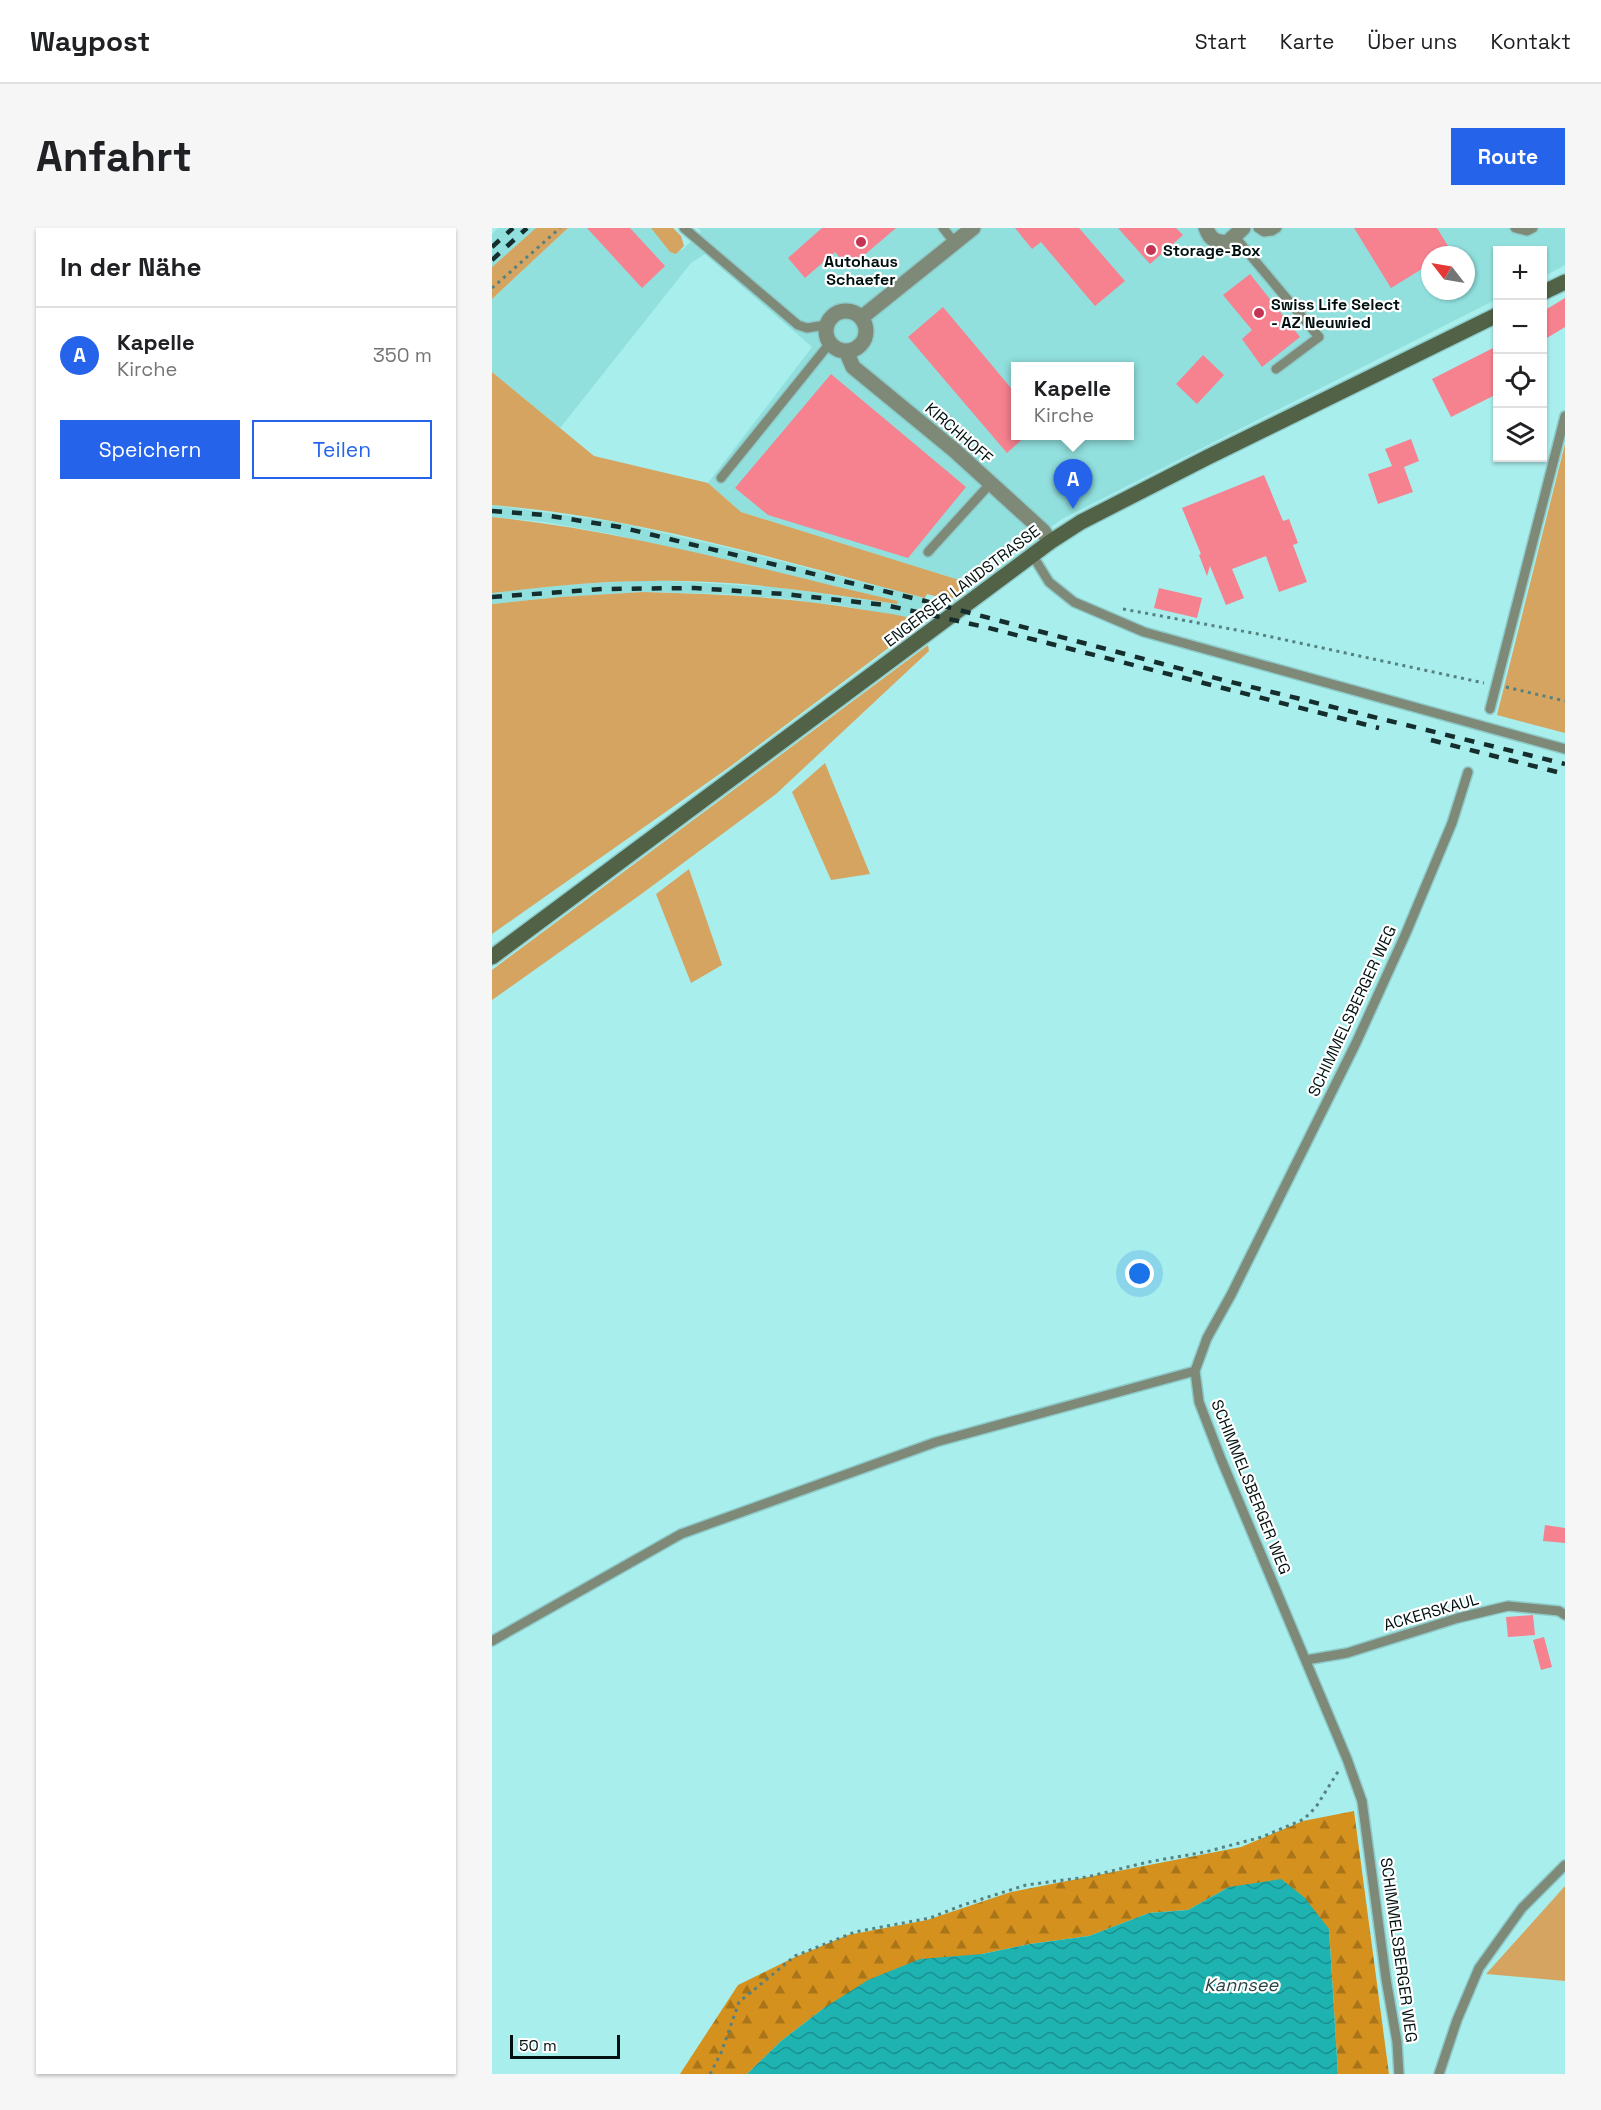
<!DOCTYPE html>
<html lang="de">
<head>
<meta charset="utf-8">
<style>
	body { margin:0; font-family:"Space Grotesk",sans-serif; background:#f6f6f6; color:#202124 }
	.controls { position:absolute; right:18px; top:18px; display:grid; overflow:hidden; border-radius:0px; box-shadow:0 2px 4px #0004 }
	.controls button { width:54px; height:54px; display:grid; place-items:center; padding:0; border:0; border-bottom:2px solid #e0e0e0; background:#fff; color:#202124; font:30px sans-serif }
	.compass { position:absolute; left:929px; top:18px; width:54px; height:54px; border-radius:50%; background:#fff; box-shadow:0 2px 4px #0004; rotate:301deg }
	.scale { position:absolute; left:18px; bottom:15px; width:110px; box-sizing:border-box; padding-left:6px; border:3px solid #001010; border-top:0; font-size:16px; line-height:21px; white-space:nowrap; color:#001010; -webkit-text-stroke:4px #fff; paint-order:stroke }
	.you { position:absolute; left:648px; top:1046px; width:21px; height:21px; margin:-15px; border:4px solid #fff; border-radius:50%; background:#1a73e8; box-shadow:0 0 0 9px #1a73e833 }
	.badge { display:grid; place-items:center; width:39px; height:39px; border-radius:50%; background:#2563eb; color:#fff; font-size:20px; font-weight:700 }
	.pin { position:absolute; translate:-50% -50px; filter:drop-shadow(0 2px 3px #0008) }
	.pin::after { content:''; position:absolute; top:32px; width:21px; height:18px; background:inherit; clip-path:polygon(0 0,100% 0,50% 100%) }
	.popup { position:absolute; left:519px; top:134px; width:123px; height:78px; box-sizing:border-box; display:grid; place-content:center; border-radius:0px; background:#fff; filter:drop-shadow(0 2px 4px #0005); font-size:20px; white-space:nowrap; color:#757577 }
	.popup b { font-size:22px; color:#202124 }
	.popup::after { content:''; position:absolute; left:50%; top:100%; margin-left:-12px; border:12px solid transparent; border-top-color:#fff }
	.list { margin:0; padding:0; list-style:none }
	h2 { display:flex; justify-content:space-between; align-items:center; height:78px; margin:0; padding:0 24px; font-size:26px }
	h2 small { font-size:20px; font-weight:400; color:#757577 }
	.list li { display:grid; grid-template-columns:39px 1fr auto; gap:18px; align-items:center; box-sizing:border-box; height:96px; padding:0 24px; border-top:2px solid #e0e0e0 }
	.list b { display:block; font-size:22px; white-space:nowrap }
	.list p { margin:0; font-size:20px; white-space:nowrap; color:#757577 }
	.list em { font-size:20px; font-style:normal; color:#757577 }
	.actions { display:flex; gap:12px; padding:18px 24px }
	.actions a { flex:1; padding:14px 0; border:2px solid #2563eb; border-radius:0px; text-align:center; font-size:21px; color:#2563eb }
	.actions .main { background:#2563eb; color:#fff }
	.icon { flex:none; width:33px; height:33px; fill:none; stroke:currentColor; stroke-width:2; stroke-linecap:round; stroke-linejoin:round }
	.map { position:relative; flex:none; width:1073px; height:1846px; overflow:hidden; border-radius:0px }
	header { display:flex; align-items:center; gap:36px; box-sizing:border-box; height:84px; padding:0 30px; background:#fff; border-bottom:2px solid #e0e0e0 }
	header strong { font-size:28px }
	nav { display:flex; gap:33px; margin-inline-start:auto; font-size:21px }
	.intro { display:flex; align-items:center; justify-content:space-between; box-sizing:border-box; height:144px; padding:0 36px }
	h1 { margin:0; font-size:42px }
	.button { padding:15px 27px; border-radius:0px; background:#2563eb; color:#fff; font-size:21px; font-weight:700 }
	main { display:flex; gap:36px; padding:0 36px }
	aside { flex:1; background:#fff; border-radius:0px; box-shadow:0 2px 4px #0004 }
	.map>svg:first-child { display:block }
	.built { fill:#91e0de; fill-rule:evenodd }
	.green { fill:#d5a461 }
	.forest { fill:url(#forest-firs) }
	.water { fill:url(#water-waves) }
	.building { fill:#f6818f }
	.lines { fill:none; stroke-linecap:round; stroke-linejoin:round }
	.service-casing { stroke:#8dcac9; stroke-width:12 }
	.minor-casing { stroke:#8dcac9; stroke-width:18 }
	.secondary-casing { stroke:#8dcac9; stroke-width:18 }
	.path { stroke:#558180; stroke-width:3; stroke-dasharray:3 4.5; stroke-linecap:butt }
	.service { stroke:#7e8a77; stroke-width:9 }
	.minor { stroke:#7e8a77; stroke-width:15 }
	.secondary { stroke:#516246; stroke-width:15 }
	.rail { stroke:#162d2d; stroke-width:4.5; stroke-dasharray:10 10; stroke-linecap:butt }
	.poi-dot { fill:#c53553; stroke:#fff; stroke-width:2 }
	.labels { text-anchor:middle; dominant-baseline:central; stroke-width:4.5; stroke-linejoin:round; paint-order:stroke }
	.poi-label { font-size:16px; font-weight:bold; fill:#001010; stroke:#fff; text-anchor:start }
	.street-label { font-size:16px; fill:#001010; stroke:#fff }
	.water-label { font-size:18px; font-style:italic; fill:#284544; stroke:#fff }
</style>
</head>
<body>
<header>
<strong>Waypost</strong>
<nav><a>Start</a><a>Karte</a><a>Über uns</a><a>Kontakt</a></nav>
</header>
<div class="intro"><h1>Anfahrt</h1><a class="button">Route</a></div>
<main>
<aside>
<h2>In der Nähe<small></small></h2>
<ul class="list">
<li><span class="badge">A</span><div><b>Kapelle</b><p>Kirche</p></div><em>350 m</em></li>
</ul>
<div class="actions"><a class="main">Speichern</a><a>Teilen</a></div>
</aside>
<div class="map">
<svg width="1073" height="1846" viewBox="0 0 1073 1846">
	<defs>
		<pattern id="forest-firs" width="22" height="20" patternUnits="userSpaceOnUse" patternTransform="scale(1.5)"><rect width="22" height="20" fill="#d5911e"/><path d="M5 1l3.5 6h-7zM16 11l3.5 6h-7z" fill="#aa7519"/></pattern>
		<pattern id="water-waves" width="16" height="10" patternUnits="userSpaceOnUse" patternTransform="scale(1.5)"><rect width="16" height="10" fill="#1eb3b1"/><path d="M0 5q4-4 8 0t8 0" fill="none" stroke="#18908f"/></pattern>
	</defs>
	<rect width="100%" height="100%" fill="#a8eeec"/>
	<!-- built -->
	<path class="built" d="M6,0H44L0,39V6Z
		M76,0H159L178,24L190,22L209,4L206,0H1073V37L1051,49L1050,22H1005V71L570,291L480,356L249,284L216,255L320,119L213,26L199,35L68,200L0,144V71ZM938,27H974V63H938ZM524,138H638V208H524Z
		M0,277L123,294L241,321L433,370L428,393L352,378L296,371L231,366L151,364L68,369L0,376V365L70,357L160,352L282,359L405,376L406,373L119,306L53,294L0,289Z"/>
	<!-- green -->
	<path class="green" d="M44,0H76L0,71V39Z
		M159,0H181L189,8L192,18L184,26L178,24Z
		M0,144L102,228L216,255L249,284L480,356L458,372L435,366L433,370C291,333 147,289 0,277Z
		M1073,216V505L1005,487Z
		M0,289C137,303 272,342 406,373L405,376C324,364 242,351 159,353C106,353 53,359 0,365Z
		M151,364C225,366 299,369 373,382C392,385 413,387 431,394L239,538L0,706V376L68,369Z
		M436,417L437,423L284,566L148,667L0,772V742Z
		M333,535L378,646L339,652L300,564Z
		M197,641L230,737L199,755L164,666Z
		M1073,1658V1753L994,1746Z"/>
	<!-- forest -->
	<path class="forest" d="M862,1583L897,1846H846L837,1701L737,1659L696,1682L657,1685L597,1708L538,1716L490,1726L332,1780L289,1813L255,1846H188L246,1757L301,1730L356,1707L435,1692L519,1664L749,1619L811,1593Z"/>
	<!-- water -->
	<path class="water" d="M789,1651L812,1669L837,1701L846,1846H255L289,1813L332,1780L376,1752L428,1731L490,1726L538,1716L597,1708L657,1685L696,1682L737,1659Z"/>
	<!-- building -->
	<path class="building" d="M95,0H138L173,38L150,60Z
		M330,0H404L357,40L343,24L313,50L296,30Z
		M523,0H587L633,53L603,78L549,14L540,21Z
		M626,0H684L691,7L658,36Z
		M862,0H945L959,23L953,27H938V36L899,60Z
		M758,46L808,109L770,139L750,111L760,102L731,67Z
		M1073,70V99L1050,113V84Z
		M451,79L524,166V207H535L515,225L416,109Z
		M1005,118V166L959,189L940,151Z
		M711,127L732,147L705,176L684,156Z
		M339,146L474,259L416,330L276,287L243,260Z
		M919,211L927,233L912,239L921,264L886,276L876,246L900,238L893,221Z
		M772,247L791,293L797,291L806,315L801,317L815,354L787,364L774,328L740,341L752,370L734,377L718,338L715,348L707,327L709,326L690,280Z
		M667,360L710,370L705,390L662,380Z
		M1053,1297L1073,1300V1315L1051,1313Z
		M1041,1387L1043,1407L1016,1409L1014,1389Z
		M1052,1409L1060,1439L1049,1442L1041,1412Z"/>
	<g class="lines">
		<!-- service casing -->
		<g class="service-casing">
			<path id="service" d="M192,0L306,97L315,100L334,97
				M451,0L463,15
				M766,0L772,4L780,3L785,0
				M1023,0L1035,3L1041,0
				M743,9L827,109L784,141
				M229,250L338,115
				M436,324L498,256
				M541,328L557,354L582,374L652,404L1073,521
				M998,481L1073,188
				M0,1413L189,1306L444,1214L703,1143
				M814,1432L855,1425L966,1390L1016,1378L1067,1383L1073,1387
				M907,1846L905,1814L894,1751L870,1573L855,1531L729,1231L707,1174L703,1143L715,1110L739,1067L864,815L914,705L960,595L976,544
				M947,1846L965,1792L987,1740L1030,1680L1073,1637"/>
		</g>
		<!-- minor casing -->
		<g class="minor-casing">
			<path id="minor" d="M714,0C718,12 724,14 735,15L751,0
				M334 103a20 20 0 1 1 40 0a20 20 0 1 1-40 0Z
				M369,90L481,0
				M354,123L361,139L462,222L551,303L558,314"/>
		</g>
		<!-- secondary casing -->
		<g class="secondary-casing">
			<path id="secondary" d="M1050,65L1073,54
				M0,729L558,314L589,294L716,229L1005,87"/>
		</g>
		<!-- path -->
		<path class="path" d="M0,60L68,0
			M631,381L766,406L992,455
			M1014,459L1073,473
			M218,1846L229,1825L247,1774L303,1728L363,1704L438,1690L471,1677L534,1657L595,1649L656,1634L713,1624L770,1609L812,1591L824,1579L847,1542"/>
		<!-- service -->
		<use href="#service" class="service"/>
		<!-- minor -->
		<use href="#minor" class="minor"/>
		<!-- secondary -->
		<use href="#secondary" class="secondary"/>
		<!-- rail -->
		<path class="rail" d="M0,19L21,0
			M0,32L35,0
			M0,283L52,287L128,299L433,373L735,453L1073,536
			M0,369L111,361L202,360L292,366L393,377L493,399L887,500
			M939,512L1073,546"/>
	</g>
	<!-- markers -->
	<g class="poi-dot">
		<circle cx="369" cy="14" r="6"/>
		<circle cx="659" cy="22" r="6"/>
		<circle cx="767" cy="85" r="6"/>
	</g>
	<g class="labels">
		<!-- poi labels -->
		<g class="poi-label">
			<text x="671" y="22">Storage-Box</text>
			<text x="369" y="33" text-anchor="middle">Autohaus<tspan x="369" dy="18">Schaefer</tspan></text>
			<text x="779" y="76">Swiss Life Select<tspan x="779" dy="18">- AZ Neuwied</tspan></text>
		</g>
		<!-- street labels -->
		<g class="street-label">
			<text transform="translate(467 205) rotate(41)">KIRCHHOFF</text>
			<text transform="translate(470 358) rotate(-37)">ENGERSER LANDSTRASSE</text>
			<text transform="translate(860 783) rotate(-65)">SCHIMMELSBERGER WEG</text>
			<text transform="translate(759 1259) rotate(68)">SCHIMMELSBERGER WEG</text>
			<text transform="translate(939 1384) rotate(-16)">ACKERSKAUL</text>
			<text transform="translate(907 1722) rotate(82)">SCHIMMELSBERGER WEG</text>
		</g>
		<!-- water labels -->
		<g class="water-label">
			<text x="749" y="1756">Kannsee</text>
		</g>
	</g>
</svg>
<div class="controls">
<button>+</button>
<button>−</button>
<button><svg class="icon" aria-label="locate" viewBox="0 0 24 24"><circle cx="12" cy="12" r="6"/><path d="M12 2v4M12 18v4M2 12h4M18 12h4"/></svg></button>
<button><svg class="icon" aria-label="layers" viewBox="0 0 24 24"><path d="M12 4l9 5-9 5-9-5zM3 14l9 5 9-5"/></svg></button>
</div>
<svg class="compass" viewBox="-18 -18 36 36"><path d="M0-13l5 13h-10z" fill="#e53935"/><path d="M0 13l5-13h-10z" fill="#757577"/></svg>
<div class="scale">50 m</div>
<div class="you"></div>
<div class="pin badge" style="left:581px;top:281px">A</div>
<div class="popup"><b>Kapelle</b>Kirche</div>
</div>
</main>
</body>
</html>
